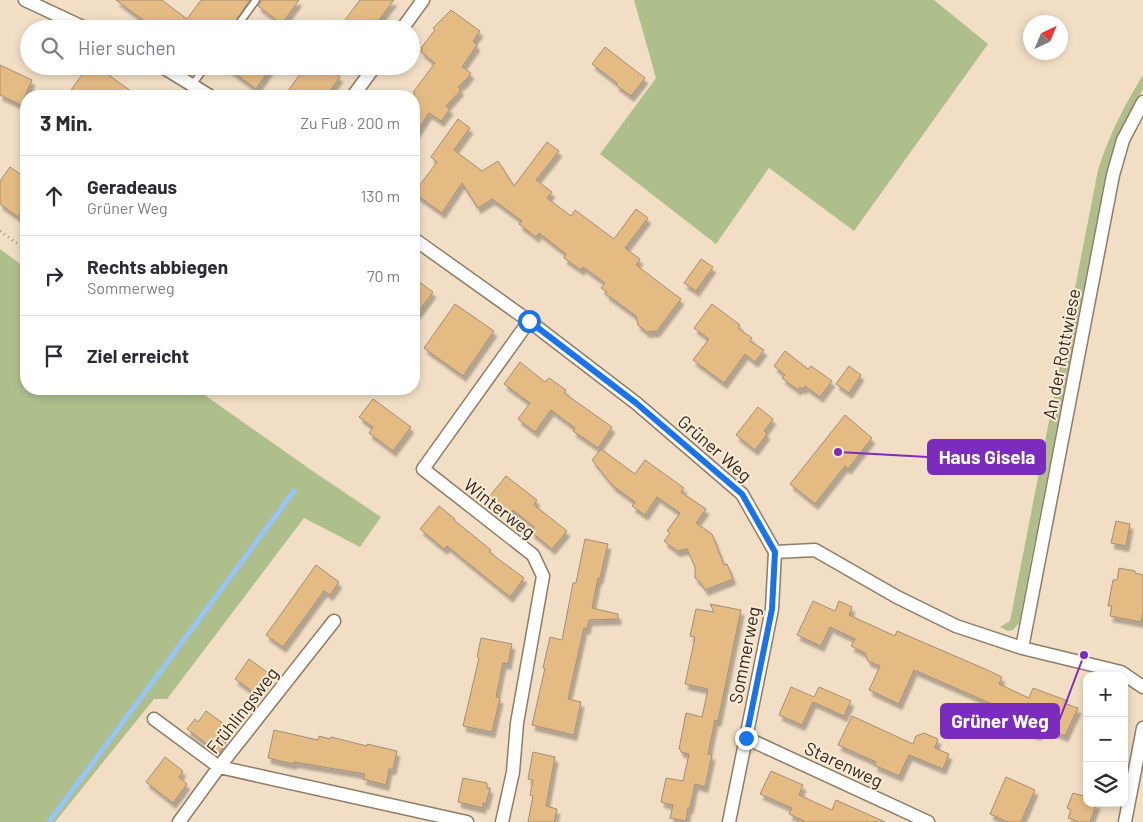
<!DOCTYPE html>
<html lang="de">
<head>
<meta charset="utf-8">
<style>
	body { margin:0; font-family:Barlow,sans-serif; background:#f7f7f7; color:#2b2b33 }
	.controls { position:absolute; right:15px; bottom:15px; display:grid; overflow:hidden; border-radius:10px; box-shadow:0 2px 8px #0003 }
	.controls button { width:45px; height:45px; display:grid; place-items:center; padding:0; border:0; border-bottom:1px solid #e1e1e2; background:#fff; color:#2b2b33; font:25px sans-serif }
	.compass { position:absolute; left:1023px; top:15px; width:45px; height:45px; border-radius:50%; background:#fff; box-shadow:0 2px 8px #0003; rotate:44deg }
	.stop { position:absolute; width:15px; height:15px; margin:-11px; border:4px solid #1a73e8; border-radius:50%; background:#fff }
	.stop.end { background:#1a73e8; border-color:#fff; box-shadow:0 1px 5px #0008 }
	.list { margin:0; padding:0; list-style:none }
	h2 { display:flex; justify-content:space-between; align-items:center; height:65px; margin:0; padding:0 20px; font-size:21px }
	h2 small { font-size:16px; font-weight:400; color:#7c7c81 }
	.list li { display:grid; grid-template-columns:32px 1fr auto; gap:15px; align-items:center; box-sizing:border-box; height:80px; padding:0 20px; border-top:1px solid #e1e1e2 }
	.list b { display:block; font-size:19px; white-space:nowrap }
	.list p { margin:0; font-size:16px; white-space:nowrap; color:#7c7c81 }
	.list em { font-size:16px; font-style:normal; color:#7c7c81 }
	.icon { flex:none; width:28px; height:28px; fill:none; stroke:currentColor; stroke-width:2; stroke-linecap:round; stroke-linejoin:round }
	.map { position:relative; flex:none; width:1143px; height:822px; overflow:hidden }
	.search { position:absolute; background:#fff; box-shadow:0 2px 8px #0003; left:20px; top:20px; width:400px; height:55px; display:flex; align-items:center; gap:12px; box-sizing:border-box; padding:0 18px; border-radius:28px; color:#7c7c81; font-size:19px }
	.panel { position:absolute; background:#fff; box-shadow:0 2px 8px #0003; left:20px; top:90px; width:400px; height:305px; border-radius:20px }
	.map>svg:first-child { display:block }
	.green { fill:#afbf8c }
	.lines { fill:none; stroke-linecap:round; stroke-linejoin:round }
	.stream { stroke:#98c5f7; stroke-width:5 }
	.building { fill:#e5bb84; stroke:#a18e77; filter:url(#shadow) }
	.lane-casing { stroke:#8e7c64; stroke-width:9 }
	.street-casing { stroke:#8e7c64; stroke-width:15 }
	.path { stroke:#a29381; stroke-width:3; stroke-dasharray:1 4; stroke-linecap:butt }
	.lane { stroke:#fff; stroke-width:6 }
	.street { stroke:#fff; stroke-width:12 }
	.route { stroke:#1a73e8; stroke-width:6 }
	.labels { text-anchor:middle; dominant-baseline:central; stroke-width:4; stroke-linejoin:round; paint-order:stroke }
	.street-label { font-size:18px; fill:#2f271e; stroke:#fcecd7 }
	.leader { fill:none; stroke:#7b2cbf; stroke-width:2 }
	.callout-dot { fill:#7b2cbf; stroke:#fcecd7; stroke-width:2 }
	.callout { fill:#7b2cbf; stroke:#7b2cbf; stroke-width:2 }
	.callout-label { font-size:19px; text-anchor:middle; font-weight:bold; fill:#fff }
</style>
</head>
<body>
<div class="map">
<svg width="1143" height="822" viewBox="0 0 1143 822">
	<defs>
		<filter id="shadow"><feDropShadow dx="3" dy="5.5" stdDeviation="1" flood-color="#0004"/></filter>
	</defs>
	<rect width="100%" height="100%" fill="#f2dec5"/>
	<!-- green -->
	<path class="green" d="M634,0H934L988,44L854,231L769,168L716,244L600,154L656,78Z
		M1143,75V89L1133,106L1117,138L1106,173L1019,623L1013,630L1008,631L1000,627L1010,621L1098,170C1109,135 1124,106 1143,75Z
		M0,249L26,268V389H196L314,472L381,517L360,547L304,518L167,699H154L55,822H0Z"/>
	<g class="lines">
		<!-- stream -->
		<path class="stream" d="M49,822L294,491"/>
	</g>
	<!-- building -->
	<path class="building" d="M116,0H162L187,19L201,0H250L230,29H155Z
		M261,0H299L282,24L258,6Z
		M360,0H394L372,29H338Z
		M451,10L480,31L473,41L477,45L462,67L471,73L466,80L458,87L461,90L446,106L450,109L441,121L429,113L414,136V91L435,63L421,52L422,49L421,48L435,30L433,28Z
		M605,47L645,78L631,96L616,85L617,83L592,64Z
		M0,65L32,80L21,105L0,95Z
		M88,66H96L138,96H67Z
		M225,66H272L256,89Z
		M306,66H326L340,77L326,96H284Z
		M458,119L470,128L454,150L482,171L498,161L514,186L547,142L559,151L536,180L552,192L547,198L571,216L575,210L614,239L636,209L648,218L625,248L640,259L636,265L681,299L657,331L647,332L638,325L636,316L606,294L607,292L601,288L605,283L583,267L581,270L564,258L566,254L539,233L536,237L519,224L522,221L492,199L478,208L462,183L442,213L414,193L437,162L431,157Z
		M10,167L26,178V205L18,217L0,204V181Z
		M701,259L713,267L696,291L684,283Z
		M414,278L433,292L414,318Z
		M455,304L494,331L463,376L424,348Z
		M712,304L740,325L738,328L752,338L750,341L764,350L755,362L745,354L724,383L693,360L709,339L694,328Z
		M785,351L808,369L811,366L832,381L820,397L805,386L803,389L800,387L798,390L782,378L785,375L774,366Z
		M520,362L545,382L549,378L566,390L564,393L612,427L598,448L573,431L575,428L551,410L535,432L518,419L530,403L504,384Z
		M849,366L861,375L849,393L836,384Z
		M373,399L411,427L393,451L369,433L373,427L359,417Z
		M758,407L773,419L764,431L767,434L755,450L736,435Z
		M845,415L872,438L848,469L845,466L815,504L790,484Z
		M601,449L635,474L645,460L684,488L681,492L706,509L696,523L712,534L724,565L727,564L733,579L705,590L701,583L695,578V567L687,549L677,551L664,541L670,533L667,531L680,513L657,497L645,515L632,506L635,502L613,486L592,460Z
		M506,476L537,500L534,505L567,531L552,549L531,532L534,527L513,510L510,514L489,497Z
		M439,506L455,519L454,520L491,550L489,552L524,578L510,597L447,546L444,549L420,529Z
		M1116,521L1130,524L1126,546L1111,543Z
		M585,539L608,544L600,578H598L592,608L618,614V619L589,620L587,629L584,628L568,699L581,702L574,735L532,725L545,668H543L550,637L562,640L573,583H576Z
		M316,565L339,582L330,595L324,591L283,647L266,635Z
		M1119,568L1135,571V573L1143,575V613L1141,622L1110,616L1112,606H1108L1113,580H1117Z
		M813,601L835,611L839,601L852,607L849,615L895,636L897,631L985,669L1002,677L999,684L1029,698L1033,688L1068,701L1066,704L1078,708L1065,736L1041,727L1038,735L1018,728L1022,717L914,670L899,704L869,690L880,666L868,661L865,653L851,646L855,639L830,627L821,646L797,635Z
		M710,604L741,610L718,721L715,720L708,754L712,755L705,787L695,784L690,808H688L686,821L670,818L673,805L661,802L666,778L683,781L689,754L681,752V750L679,749L686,713L702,717L708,689L685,684L695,637L690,636L696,609L714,612Z
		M481,638L512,644L508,664L503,663L496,697L500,698L492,732L463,726L479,658L477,657Z
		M249,659L271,675L256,694L235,679Z
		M791,687L814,697L819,687L851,701L844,716L813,702L802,725L779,715Z
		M206,711L228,727L220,738L226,743L219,753L187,729L195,719L198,722Z
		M852,716L913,744L916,736L924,733L938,739L935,748L949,754L943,769L909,755L899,776L874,765L876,762L838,745Z
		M274,730L318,740L319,736L330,739L331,737L367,746V744L397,751L393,769H389L386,785L363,779L365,774L294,762L293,764L268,758Z
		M533,752L555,757L546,806L557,809L554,822H528L533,796L530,795L533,780L528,779Z
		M165,757L183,771L179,777L187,784L173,803L146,782Z
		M771,771L803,785L799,795L832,810L836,800L885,822H806L789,814L792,808L760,794Z
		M1006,777L1035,790L1021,822H1008L990,814Z
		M463,778L487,783V788H490L486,804L483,803V808L458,802Z
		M1073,793L1087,797V803H1097L1090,822H1079L1068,818L1071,810L1067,808Z"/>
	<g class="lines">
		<!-- lane casing -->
		<g class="lane-casing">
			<path id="lane" d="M235,29L256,0
				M192,85L206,66"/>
		</g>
		<!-- street casing -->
		<g class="street-casing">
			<path id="street" d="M25,0L87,29
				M402,29L423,0
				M161,66L210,96
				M353,96L375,66
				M414,239L529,321L636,403L742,494L775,552L815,550L897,597L956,626L1022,648L1121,672L1143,687
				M1022,648L1113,175L1123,140L1143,102
				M154,719L219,767L467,822
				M746,738L928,822
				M179,822L219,767L334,621
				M502,822L513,772L517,723L543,576L533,555L423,469L529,321
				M729,822L772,609L775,552
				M1125,822L1143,728"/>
		</g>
		<!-- path -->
		<path class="path" d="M0,231L26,250"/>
		<!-- lane -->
		<use href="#lane" class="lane"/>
		<!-- street -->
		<use href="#street" class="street"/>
	</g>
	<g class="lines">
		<!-- route -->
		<path class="route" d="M529,321L636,403L742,494L775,552L772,609L746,738"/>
	</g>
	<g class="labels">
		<!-- street labels -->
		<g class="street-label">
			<text transform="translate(1061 354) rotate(-79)">An der Rottwiese</text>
			<text transform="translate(715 448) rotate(41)">Grüner Weg</text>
			<text transform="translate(500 508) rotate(38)">Winterweg</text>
			<text transform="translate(744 655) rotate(-79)">Sommerweg</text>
			<text transform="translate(242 710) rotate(-52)">Frühlingsweg</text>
			<text transform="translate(844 764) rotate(25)">Starenweg</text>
		</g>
	</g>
	<!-- callouts -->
	<path class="leader" d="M838 452L928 457M1084 655L1059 721"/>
	<g class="callout-dot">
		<circle cx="838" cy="452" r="5"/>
		<circle cx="1084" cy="655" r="5"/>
	</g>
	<g class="callout">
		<rect x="928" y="440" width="117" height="34" rx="5"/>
		<rect x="941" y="704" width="118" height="34" rx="5"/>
	</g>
	<g class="callout-label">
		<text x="987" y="464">Haus Gisela</text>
		<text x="1000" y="728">Grüner Weg</text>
	</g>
</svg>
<div class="controls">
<button>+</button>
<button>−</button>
<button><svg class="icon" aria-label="layers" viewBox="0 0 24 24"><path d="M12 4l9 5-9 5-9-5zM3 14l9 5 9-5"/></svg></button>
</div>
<svg class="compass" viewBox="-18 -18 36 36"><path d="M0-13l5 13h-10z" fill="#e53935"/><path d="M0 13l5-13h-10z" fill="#7c7c81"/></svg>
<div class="stop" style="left:529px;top:321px"></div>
<div class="stop end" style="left:746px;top:738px"></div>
<div class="search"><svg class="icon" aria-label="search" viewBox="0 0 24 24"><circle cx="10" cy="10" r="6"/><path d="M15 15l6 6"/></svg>Hier suchen</div>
<section class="panel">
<h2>3 Min.<small>Zu Fuß · 200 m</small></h2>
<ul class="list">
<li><svg class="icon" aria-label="ahead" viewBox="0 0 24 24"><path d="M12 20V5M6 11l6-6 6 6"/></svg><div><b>Geradeaus</b><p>Grüner Weg</p></div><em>130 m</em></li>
<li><svg class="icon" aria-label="right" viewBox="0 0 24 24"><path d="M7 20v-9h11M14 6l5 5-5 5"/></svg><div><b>Rechts abbiegen</b><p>Sommerweg</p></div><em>70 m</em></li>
<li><svg class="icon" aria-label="arrive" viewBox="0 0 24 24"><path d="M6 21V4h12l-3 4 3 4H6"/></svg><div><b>Ziel erreicht</b></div></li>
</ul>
</section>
</div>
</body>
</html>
